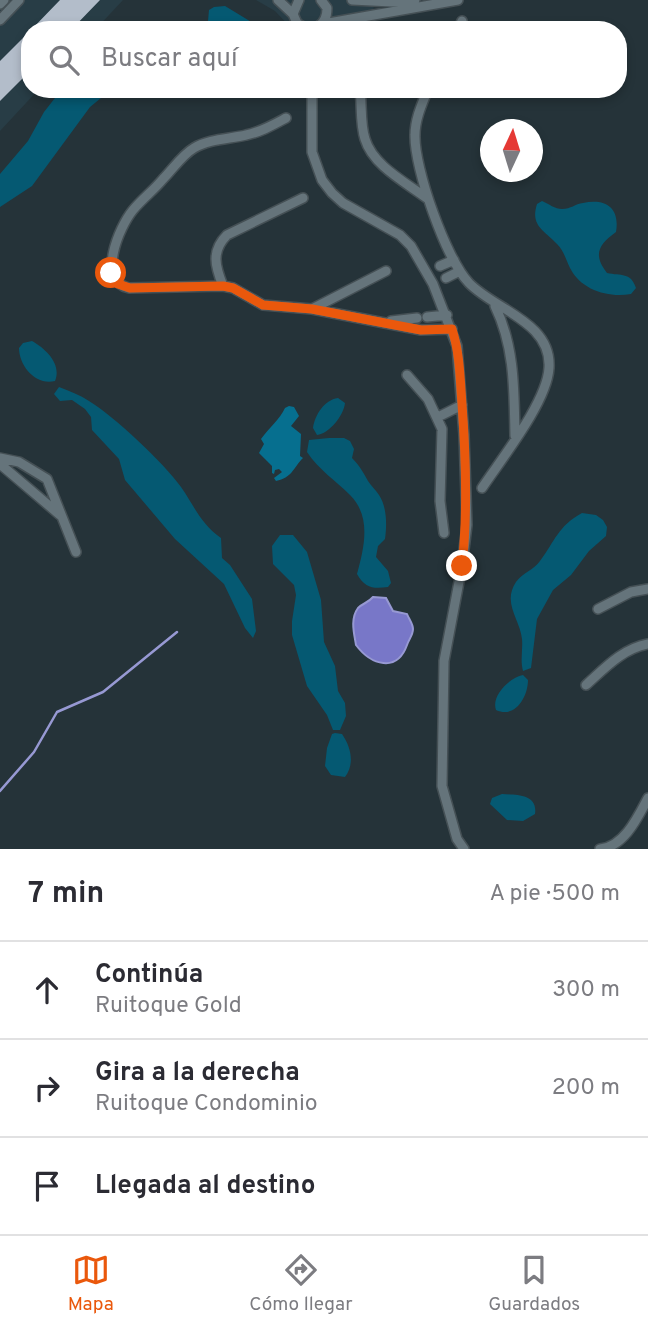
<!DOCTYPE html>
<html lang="es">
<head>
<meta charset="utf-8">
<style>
	body { margin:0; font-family:Overpass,sans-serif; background:#f7f7f7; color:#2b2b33 }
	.compass { position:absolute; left:480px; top:119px; width:63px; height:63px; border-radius:50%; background:#fff; box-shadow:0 4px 10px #0003; rotate:4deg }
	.stop { position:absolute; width:21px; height:21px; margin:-16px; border:5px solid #ea580c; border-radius:50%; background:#fff }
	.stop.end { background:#ea580c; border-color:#fff; box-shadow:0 2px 7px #0008 }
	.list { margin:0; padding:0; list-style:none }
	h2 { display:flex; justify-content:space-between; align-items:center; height:91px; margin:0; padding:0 28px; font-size:30px }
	h2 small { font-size:23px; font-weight:400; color:#7c7c81 }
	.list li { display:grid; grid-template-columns:46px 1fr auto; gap:21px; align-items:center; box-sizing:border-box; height:98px; padding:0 28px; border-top:2px solid #e1e1e2 }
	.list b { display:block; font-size:26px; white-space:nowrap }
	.list p { margin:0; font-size:23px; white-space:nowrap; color:#7c7c81 }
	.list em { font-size:23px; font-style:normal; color:#7c7c81 }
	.icon { flex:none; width:38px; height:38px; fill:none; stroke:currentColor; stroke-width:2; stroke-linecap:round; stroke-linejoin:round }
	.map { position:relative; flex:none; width:648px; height:849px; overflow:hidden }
	.search { position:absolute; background:#fff; box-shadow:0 4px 10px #0003; left:21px; right:21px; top:21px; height:77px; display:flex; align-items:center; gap:18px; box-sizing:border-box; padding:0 24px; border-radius:28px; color:#7c7c81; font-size:26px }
	.sheet { height:385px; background:#fff }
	nav { display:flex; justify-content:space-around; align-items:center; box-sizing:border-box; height:98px; border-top:2px solid #e1e1e2; background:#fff; font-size:19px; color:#7c7c81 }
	nav a { display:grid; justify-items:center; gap:4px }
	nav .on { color:#ea580c }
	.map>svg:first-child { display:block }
	.built { fill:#283d46 }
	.green { fill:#055972 }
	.forest { fill:#066f8f }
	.water { fill:#7877c8; stroke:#9799d3; stroke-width:2 }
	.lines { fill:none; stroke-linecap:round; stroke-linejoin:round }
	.stream { stroke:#9799d3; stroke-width:2.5 }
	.building { fill:#b3bdca }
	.street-casing { stroke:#455055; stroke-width:12 }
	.street { stroke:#65747b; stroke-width:9 }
	.route { stroke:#ea580c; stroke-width:9 }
</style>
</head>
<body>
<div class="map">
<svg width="648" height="849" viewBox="0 0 648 849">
	<rect width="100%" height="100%" fill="#253339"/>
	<!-- built -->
	<path class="built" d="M0,0H123L95,30H30V89H39L0,131Z
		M256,0H373L375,30H293L275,11Z"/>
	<!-- green -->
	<path class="green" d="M225,6L253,23V30H214L208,21L209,10L214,7Z
		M62,89H112L90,107L32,186L0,207V174L28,141L44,112Z
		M542,201C549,204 555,209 562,209C571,209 575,204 583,203C607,198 620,209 616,232C598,245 593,255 607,273C621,276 631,272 636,288L631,294C608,298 581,290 570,268C566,260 564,251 557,244C544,230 530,226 537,204Z
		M32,341C46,349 62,364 55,381C36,386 19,366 19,348L23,343Z
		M59,387C69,391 80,395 89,401C114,416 164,463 181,487C195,507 200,523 221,538L222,558L230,565L252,599L256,631L253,638L245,628L224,584L175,539L125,480L119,459L92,430L91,417L85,409L72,400L60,401L54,394Z
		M338,398L345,403C344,415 329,434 317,435L313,428C315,415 324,400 338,398Z
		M329,438H344L350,441L354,449L352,458C360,466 363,472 368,481C371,486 376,490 379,495C387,507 387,525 385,539L378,546L376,557L388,571L391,583L388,587C373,589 365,588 357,574C364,548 372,517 350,495C335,480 319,470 307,452L309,440Z
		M582,513L596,515L603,520L607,527L606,536L589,551L571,575L553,590L537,619L531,668L523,671C520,660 523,650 522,639C520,619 502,603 516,582C522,573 534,570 540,561C555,541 558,526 582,513Z
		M280,535H293L307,552L321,600L324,642L335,666L338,691L345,703L346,716L340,730H333L327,715L307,686L292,635V621L296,595L294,585L273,564L272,546Z
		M523,675L528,680C528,697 515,719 496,710C491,696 509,678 523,675Z
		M335,733L342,734C351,747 355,764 345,777L331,775L325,766L327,748L332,734Z
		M502,794C517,795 538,794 535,814L523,821L507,820L490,804L492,798Z"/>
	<!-- forest -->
	<path class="forest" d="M289,406L294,407L299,416L291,426L301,434L300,456L303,458C293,468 292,478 276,481L274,478L282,472L279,469L275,470L274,474L272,473V466L259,453L264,444L261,439C269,428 280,419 285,408Z"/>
	<!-- water -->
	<path class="water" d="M373,597L386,598L393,611L407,614C409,619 413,624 413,629C413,635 409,639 407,645C397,673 371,665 356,645C354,633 350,619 358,608C363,603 368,603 373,597Z"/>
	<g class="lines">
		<!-- stream -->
		<path class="stream" d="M0,791L34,752L57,712L103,692L177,632"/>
	</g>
	<!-- building -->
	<path class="building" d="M60,0H100L71,30H31Z
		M30,31V71L0,101V61Z"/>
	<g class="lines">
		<!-- street casing -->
		<g class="street-casing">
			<path id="street" d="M278,0L293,14L297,23C312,35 327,26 327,8L321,0
				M352,0L392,2L415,0
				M0,4L4,0
				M293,14L299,0
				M0,20L19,0
				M323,24L458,0
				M458,30L462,21
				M312,89V152L322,180L332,193L343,203L400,235L411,246L433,284L457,346L464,435L467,525L462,566L444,661L442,786L457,839L464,849
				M360,89C362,105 360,124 365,139C373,166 407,183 428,199
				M428,89C422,104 415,119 415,135C414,168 446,259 469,283C495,310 552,322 549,368C547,402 502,458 482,488
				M286,118C273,125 261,132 246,135C229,139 209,139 194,148C182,155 173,169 163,179C154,190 142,199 133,210C119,227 96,281 129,288L223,286L233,288L263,305L312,309L421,330L452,329
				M440,266L454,260
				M446,278L460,271
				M223,286C215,266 211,251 227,235L303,198
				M495,306C515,347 514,391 515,436
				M312,309L386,271
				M427,317L447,315
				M391,321L417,318
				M407,375L428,399L442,429L440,501L444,533
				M438,417L462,405
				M0,458L19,462L47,479L76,552
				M0,464L60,515
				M598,609L631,592L648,589
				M586,685C605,668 622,649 648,644
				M600,849C624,847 638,817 648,798"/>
		</g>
		<!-- street -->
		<use href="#street" class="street"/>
	</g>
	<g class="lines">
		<!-- route -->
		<path class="route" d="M111,273L118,284L130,288L223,286L233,288L263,305L312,309L421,330L452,329C460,354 460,379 462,404C466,458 468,512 462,566"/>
	</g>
</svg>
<svg class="compass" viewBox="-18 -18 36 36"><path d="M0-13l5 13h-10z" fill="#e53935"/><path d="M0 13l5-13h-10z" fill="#7c7c81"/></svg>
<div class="stop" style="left:111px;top:273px"></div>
<div class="stop end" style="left:462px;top:566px"></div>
<div class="search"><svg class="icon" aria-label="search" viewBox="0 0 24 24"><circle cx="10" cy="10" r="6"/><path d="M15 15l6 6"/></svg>Buscar aquí</div>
</div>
<section class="sheet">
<h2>7 min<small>A pie · 500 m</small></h2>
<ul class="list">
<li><svg class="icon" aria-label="ahead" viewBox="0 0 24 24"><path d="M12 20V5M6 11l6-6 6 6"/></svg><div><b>Continúa</b><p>Ruitoque Gold</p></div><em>300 m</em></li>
<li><svg class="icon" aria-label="right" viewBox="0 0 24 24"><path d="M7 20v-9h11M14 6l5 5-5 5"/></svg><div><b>Gira a la derecha</b><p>Ruitoque Condominio</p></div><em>200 m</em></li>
<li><svg class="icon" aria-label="arrive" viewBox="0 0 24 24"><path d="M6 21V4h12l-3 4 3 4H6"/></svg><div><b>Llegada al destino</b></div></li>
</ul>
</section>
<nav>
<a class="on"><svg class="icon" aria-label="map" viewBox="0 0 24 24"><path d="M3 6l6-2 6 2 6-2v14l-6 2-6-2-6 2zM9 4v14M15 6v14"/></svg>Mapa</a>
<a><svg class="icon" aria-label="directions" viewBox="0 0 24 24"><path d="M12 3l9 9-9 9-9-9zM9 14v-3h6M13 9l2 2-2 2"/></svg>Cómo llegar</a>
<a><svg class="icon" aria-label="saved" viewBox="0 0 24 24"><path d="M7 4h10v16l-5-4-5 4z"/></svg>Guardados</a>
</nav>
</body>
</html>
